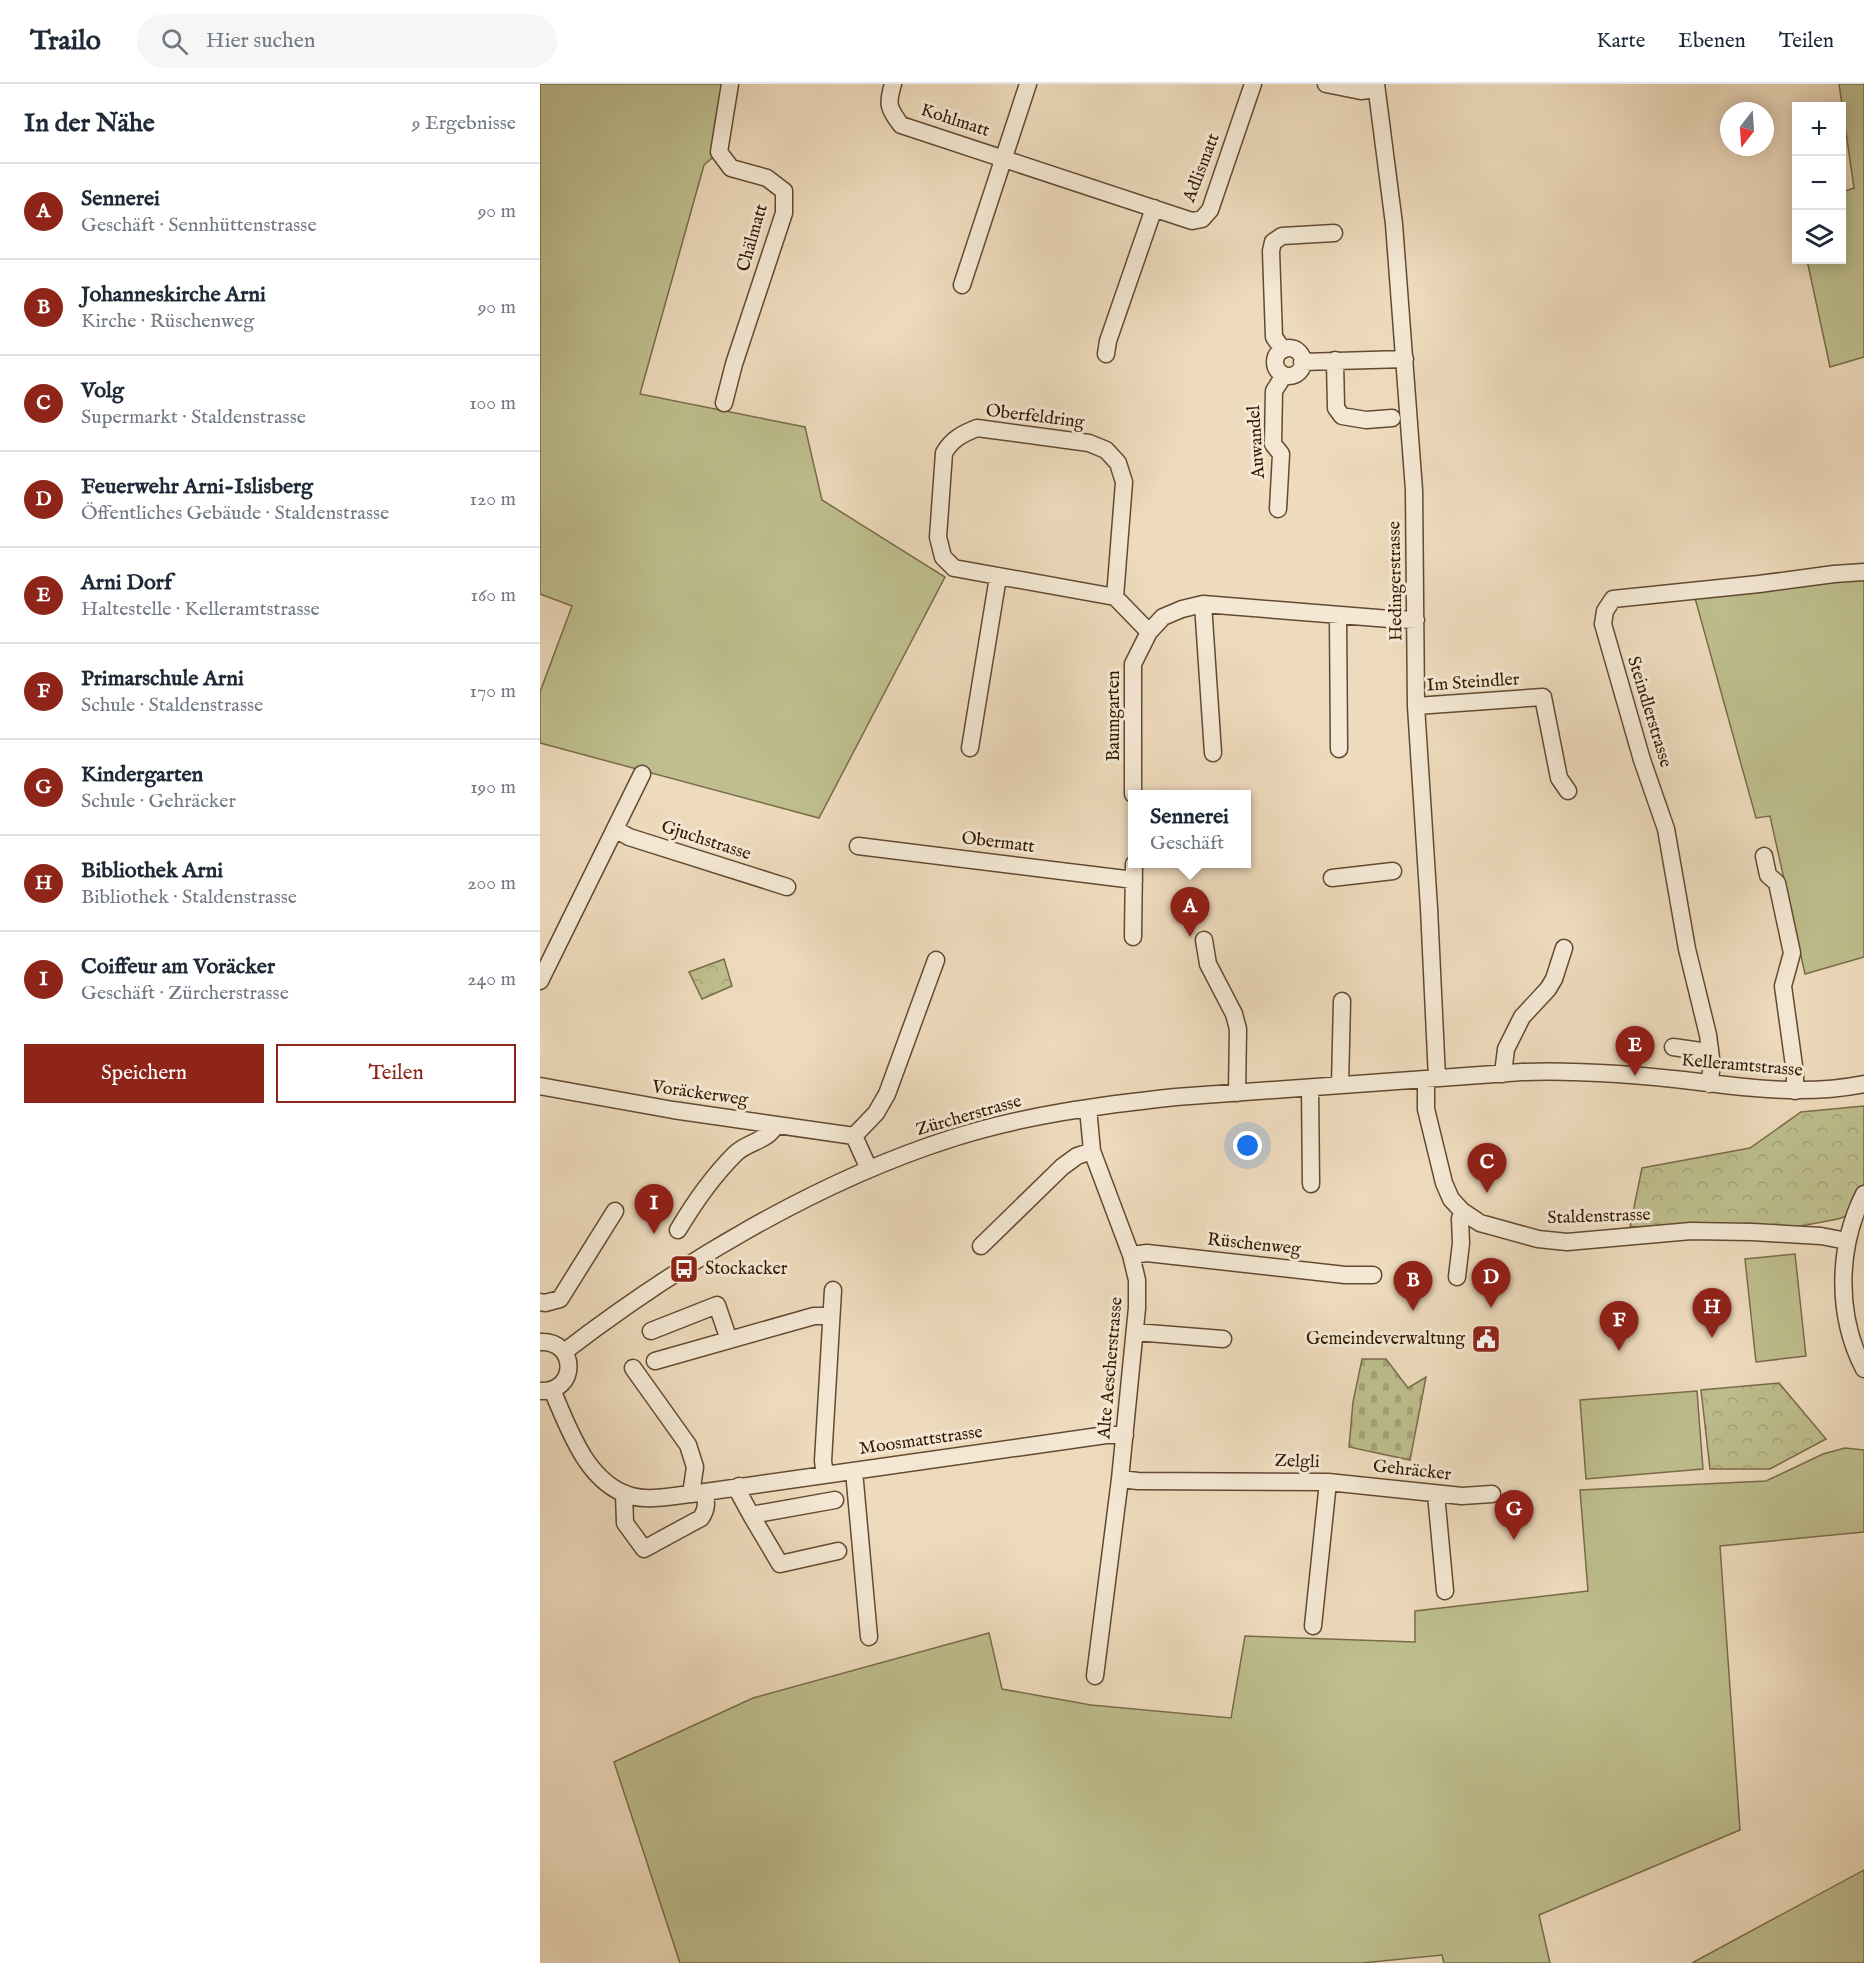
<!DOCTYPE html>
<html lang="de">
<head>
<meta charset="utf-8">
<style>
	body { margin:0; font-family:"IM FELL English",serif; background:#f6f6f7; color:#1f2937 }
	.controls { position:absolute; right:18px; top:18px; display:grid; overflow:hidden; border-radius:0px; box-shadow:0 3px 15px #0003 }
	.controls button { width:54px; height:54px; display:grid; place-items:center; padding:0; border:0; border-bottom:2px solid #e0e1e3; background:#fff; color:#1f2937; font:30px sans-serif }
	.compass { position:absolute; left:1180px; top:18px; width:54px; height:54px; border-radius:50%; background:#fff; box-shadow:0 3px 15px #0003; rotate:197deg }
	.you { position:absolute; left:708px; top:1062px; width:21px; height:21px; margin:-15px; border:4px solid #fff; border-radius:50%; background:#1a73e8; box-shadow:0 0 0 9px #1a73e833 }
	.badge { display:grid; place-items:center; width:39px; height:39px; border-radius:50%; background:#8f2418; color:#fff; font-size:20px; font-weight:700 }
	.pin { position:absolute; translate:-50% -50px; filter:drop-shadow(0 2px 3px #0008) }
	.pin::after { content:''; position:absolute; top:32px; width:21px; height:18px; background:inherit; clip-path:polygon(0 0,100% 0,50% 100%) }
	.popup { position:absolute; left:588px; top:706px; width:123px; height:78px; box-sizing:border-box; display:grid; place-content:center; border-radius:0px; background:#fff; filter:drop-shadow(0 2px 4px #0005); font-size:20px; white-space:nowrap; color:#747a83 }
	.popup b { font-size:22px; color:#1f2937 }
	.popup::after { content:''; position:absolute; left:50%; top:100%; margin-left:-12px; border:12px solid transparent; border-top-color:#fff }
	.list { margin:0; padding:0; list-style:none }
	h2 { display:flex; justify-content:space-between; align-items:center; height:78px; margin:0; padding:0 24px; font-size:26px }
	h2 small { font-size:20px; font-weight:400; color:#747a83 }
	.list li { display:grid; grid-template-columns:39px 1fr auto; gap:18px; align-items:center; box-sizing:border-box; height:96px; padding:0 24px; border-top:2px solid #e0e1e3 }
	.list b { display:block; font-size:22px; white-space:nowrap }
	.list p { margin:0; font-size:20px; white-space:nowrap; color:#747a83 }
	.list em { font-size:20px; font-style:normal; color:#747a83 }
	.actions { display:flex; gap:12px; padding:18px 24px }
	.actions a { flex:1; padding:14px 0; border:2px solid #8f2418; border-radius:0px; text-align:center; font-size:21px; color:#8f2418 }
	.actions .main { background:#8f2418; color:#fff }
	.icon { flex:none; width:33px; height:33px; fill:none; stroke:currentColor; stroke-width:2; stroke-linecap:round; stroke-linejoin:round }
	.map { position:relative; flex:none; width:1324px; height:1879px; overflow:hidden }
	header { display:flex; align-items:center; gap:36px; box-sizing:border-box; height:84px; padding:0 30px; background:#fff; border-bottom:2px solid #e0e1e3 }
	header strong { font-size:28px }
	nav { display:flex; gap:33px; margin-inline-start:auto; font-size:21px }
	.search { width:420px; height:54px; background:#f6f6f7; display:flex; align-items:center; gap:15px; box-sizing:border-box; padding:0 21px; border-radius:33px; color:#747a83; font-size:22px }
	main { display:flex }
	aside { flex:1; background:#fff }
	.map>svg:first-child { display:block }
	.green { fill:#bebe8e; stroke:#796c48; stroke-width:1.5 }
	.forest { fill:url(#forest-crowns); stroke:#796c48; stroke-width:1.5 }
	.cemetery { fill:url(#cemetery-stones); stroke:#796c48; stroke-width:1.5 }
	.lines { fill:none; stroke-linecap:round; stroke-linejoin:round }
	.minor-casing { stroke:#624a31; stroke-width:19 }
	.minor { stroke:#f4e8d4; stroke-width:16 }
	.labels { text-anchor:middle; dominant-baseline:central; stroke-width:6; stroke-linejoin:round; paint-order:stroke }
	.street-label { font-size:18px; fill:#341902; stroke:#f4e8d4 }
	.poi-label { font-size:18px; fill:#341902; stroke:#f4e8d4; text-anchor:start }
</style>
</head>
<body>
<header>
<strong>Trailo</strong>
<div class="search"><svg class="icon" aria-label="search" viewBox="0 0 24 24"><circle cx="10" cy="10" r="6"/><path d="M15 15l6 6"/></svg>Hier suchen</div>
<nav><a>Karte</a><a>Ebenen</a><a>Teilen</a></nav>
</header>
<main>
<aside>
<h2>In der Nähe<small>9 Ergebnisse</small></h2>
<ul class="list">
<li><span class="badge">A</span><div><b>Sennerei</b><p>Geschäft · Sennhüttenstrasse</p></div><em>90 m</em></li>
<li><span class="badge">B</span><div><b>Johanneskirche Arni</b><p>Kirche · Rüschenweg</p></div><em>90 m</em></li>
<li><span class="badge">C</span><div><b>Volg</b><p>Supermarkt · Staldenstrasse</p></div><em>100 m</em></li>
<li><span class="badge">D</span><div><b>Feuerwehr Arni-Islisberg</b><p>Öffentliches Gebäude · Staldenstrasse</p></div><em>120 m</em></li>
<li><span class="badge">E</span><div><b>Arni Dorf</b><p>Haltestelle · Kelleramtstrasse</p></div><em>160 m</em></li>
<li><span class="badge">F</span><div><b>Primarschule Arni</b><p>Schule · Staldenstrasse</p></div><em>170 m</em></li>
<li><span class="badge">G</span><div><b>Kindergarten</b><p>Schule · Gehräcker</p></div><em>190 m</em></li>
<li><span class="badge">H</span><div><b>Bibliothek Arni</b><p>Bibliothek · Staldenstrasse</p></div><em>200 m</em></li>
<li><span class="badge">I</span><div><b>Coiffeur am Voräcker</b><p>Geschäft · Zürcherstrasse</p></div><em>240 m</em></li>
</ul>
<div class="actions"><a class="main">Speichern</a><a>Teilen</a></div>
</aside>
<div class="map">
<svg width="1324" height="1879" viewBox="0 0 1324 1879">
	<defs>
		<pattern id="forest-crowns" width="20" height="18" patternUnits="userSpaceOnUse" patternTransform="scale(1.5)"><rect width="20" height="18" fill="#bebe8e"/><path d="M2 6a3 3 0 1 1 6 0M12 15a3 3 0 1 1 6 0" fill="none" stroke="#a4a379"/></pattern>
		<pattern id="cemetery-stones" width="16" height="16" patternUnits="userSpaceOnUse" patternTransform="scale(1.5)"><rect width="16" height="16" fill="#bebe8e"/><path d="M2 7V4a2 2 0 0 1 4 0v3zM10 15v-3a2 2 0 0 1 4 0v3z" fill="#a4a379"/></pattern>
	</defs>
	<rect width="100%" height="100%" fill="#eedbbd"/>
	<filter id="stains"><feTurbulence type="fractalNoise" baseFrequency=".00333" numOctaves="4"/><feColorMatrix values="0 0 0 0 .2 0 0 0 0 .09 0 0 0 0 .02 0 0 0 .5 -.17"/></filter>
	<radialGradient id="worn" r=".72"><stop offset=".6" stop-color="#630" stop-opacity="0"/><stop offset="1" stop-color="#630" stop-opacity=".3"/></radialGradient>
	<!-- green -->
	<path class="green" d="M0,0H190L179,68L164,81L100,310L265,343L282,416L405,493L279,734L0,659V608L32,522L0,510Z
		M1299,0H1324V273L1290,283L1267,176H1302V108L1314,104Z
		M1324,488V873L1265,890L1230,732L1216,734L1153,507Z
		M1255,1170L1266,1272L1216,1278L1205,1175Z
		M1157,1307L1163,1385L1046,1395L1040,1316Z
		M1305,1364L1324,1366V1448L1180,1462L1200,1746L999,1831L1010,1879H904L902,1871L822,1879H140L74,1678L213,1614L449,1549L462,1605L551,1621L691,1634L705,1552L875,1558V1527L1048,1507L1040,1406L1226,1397L1283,1370Z
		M1324,1786V1879H1152Z"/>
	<!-- forest -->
	<path class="forest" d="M184,875L192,902L162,915L149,888Z
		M1324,1022V1126L1298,1135L1256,1143H1090L1102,1084L1210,1064L1261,1028Z
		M1239,1299L1286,1355L1230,1385H1170L1161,1306Z"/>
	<!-- cemetery -->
	<path class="cemetery" d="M822,1275H846L868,1304L886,1293L870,1376L809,1363L813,1318Z"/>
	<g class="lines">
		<!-- minor casing -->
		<g class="minor-casing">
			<path id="minor" d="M353,0C347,20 348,24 361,41L652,137L662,135L670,126L713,0
				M786,0L821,7L836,5
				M836,0L854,140L874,406L876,622L889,824L897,994
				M422,201L488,0
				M735 278a14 14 0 1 1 28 0a14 14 0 1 1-28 0Z
				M743,266L734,253L731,167L733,158L742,152L794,149
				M566,270L568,257L614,124
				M795,276L796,324L802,332L826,336L852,334
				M762,278L865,275
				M184,319L194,280L244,129V107L227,94L191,84L179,68L190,0
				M738,425L741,370L733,360L734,307L744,291
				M575,513L414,484L403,473L398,453L404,369C412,355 422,350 437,344L549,359L566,366L578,379L584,398L575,513L609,548
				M663,520L673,669
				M798,531L799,665
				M876,622L1003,613L1019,694L1028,707
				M430,664L458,493
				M593,710V580L609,548L623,533L642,525L663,520L850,535L876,536
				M75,745L89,753L247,803
				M318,762L594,796
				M1224,772L1228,791L1237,799L1252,869L1243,902L1255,989V1007
				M792,794L853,787
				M593,853L594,780
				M664,856L668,880L694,930L698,945L697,1009
				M0,897L102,690
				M1133,963L1161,967L1170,965
				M963,990L966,965L982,933L1008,905L1014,895L1024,864
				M886,995V1025L904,1099L911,1115L922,1127L940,1139L998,1155L1027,1158L1151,1147L1212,1148L1281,1152L1307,1157
				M1169,1000L1172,982L1168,951L1147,865L1126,745L1102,676L1063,540L1065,527L1073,515L1219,500L1294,490L1324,488
				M800,1001L802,917
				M0,1002L133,1026L314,1052L329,1085
				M770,1004L771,1100
				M548,1024L552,1067L591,1171L597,1196V1224L580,1395L555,1592
				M314,1052L336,1029L347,1010L396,876
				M1324,1110C1297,1164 1296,1231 1324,1285
				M138,1146C154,1119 172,1093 195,1070C208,1057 227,1058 236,1041
				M441,1162L522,1083L537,1072L552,1067
				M591,1171L607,1169L805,1191H833
				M917,1193L921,1159L920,1135L922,1127
				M0,1218L5,1219L20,1215L75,1127
				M111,1247L177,1221L189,1256
				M595,1248L683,1255
				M0,1258C38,1256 38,1309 0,1307
				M24,1268C137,1181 277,1097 413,1054C485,1031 561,1021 636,1013L982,988C1042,986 1101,991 1160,998C1215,1005 1269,1011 1324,1000
				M115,1277L274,1232H291
				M93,1284L148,1361L155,1383L151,1410
				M12,1306C29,1344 46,1399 91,1412C109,1417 132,1412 151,1410L566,1351H585
				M314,1387L329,1553
				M285,1391L283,1377L293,1206
				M580,1395L598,1397L788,1398L773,1542
				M788,1398L922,1412L952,1410
				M199,1402V1409L211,1431L295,1416
				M84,1409L85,1439L104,1465L161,1434C167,1425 167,1418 164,1408
				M896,1410L905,1507
				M211,1431L240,1480L298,1467"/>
		</g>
		<!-- minor -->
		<use href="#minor" class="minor"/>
	</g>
	<!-- icons -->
	<defs>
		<g id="bus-square" transform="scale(1.5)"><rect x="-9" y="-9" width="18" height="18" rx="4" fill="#8f2418" stroke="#f4e8d4"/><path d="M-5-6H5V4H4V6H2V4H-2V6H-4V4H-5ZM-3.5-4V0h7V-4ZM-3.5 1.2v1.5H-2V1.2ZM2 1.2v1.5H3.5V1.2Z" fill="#fff"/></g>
		<g id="civic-square" transform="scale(1.5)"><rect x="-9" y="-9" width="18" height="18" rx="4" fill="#8f2418" stroke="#f4e8d4"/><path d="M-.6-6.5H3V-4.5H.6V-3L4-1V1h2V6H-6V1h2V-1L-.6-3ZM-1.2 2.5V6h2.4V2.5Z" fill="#fff"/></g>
	</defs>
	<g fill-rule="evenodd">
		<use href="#bus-square" x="144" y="1185"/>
		<use href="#civic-square" x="946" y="1255"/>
	</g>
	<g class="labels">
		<!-- street labels -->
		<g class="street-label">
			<text transform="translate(415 37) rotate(18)">Kohlmatt</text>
			<text transform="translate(662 84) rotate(-69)">Adlismatt</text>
			<text transform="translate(213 154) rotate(-74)">Chälmatt</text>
			<text transform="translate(495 333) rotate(7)">Oberfeldring</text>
			<text transform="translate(717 358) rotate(-94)">Auwandel</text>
			<text transform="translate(856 497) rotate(-91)">Hedingerstrasse</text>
			<text transform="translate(933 599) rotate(-4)">Im Steindler</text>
			<text transform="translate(1109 628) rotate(73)">Steindlerstrasse</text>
			<text transform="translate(574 632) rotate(-90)">Baumgarten</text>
			<text transform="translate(166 757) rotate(18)">Gjuchstrasse</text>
			<text transform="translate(458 759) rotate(7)">Obermatt</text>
			<text transform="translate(1202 982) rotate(5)">Kelleramtstrasse</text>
			<text transform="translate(160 1010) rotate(8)">Voräckerweg</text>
			<text transform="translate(429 1032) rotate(-16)">Zürcherstrasse</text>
			<text transform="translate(1059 1133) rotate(-2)">Staldenstrasse</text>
			<text transform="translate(714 1161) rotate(6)">Rüschenweg</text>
			<text transform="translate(571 1284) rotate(-85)">Alte Aescherstrasse</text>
			<text transform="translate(381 1357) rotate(-8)">Moosmattstrasse</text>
			<text transform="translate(757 1378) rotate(2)">Zelgli</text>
			<text transform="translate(872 1387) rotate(6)">Gehräcker</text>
		</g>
		<!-- poi labels -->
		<g class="poi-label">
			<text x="165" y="1185">Stockacker</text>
			<text x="925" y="1255" text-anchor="end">Gemeindeverwaltung</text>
		</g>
	</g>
	<rect width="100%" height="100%" filter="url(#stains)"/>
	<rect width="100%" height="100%" fill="url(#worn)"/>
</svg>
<div class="controls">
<button>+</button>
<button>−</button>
<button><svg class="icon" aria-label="layers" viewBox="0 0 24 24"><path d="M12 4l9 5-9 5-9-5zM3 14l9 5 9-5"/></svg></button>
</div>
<svg class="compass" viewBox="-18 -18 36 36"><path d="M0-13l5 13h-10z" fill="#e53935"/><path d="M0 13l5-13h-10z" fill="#747a83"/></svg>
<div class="you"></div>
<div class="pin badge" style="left:650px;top:853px">A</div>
<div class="popup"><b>Sennerei</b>Geschäft</div>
<div class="pin badge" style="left:873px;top:1227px">B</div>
<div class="pin badge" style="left:947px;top:1109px">C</div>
<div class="pin badge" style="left:951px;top:1224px">D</div>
<div class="pin badge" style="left:1095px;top:992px">E</div>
<div class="pin badge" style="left:1079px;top:1267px">F</div>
<div class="pin badge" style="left:974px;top:1456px">G</div>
<div class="pin badge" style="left:1172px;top:1254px">H</div>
<div class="pin badge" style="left:114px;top:1150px">I</div>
</div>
</main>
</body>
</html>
